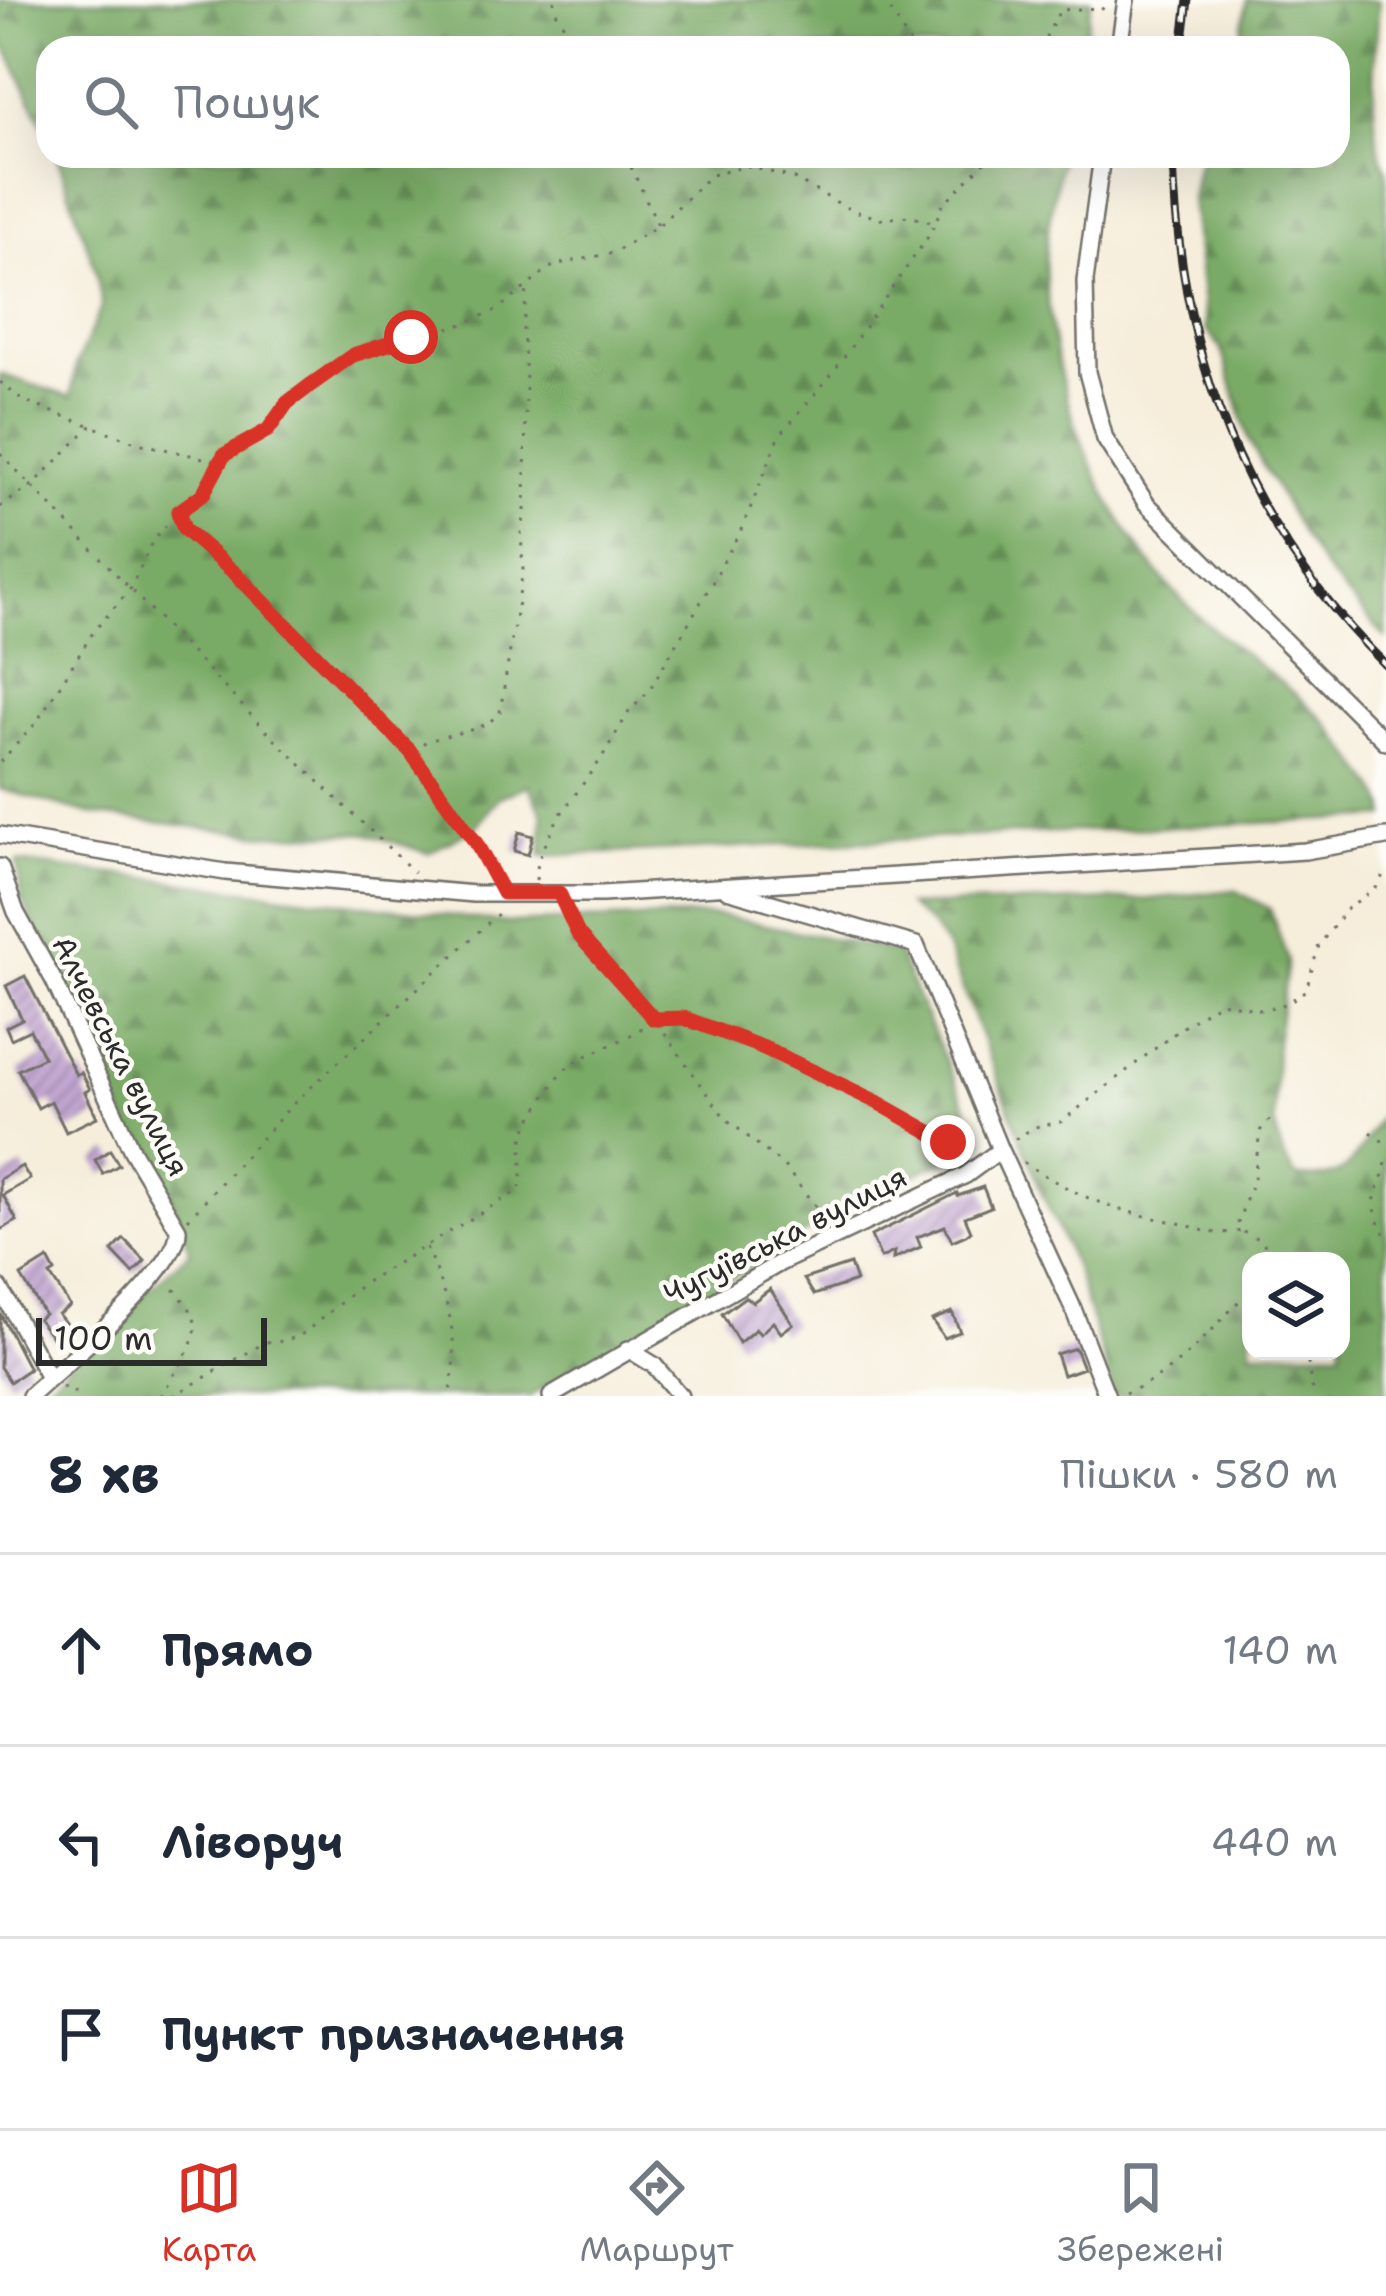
<!DOCTYPE html>
<html lang="uk">
<head>
<meta charset="utf-8">
<style>
	body { margin:0; font-family:"Shantell Sans",sans-serif; background:#f2f2f3; color:#1f2937 }
	.controls { position:absolute; right:36px; bottom:36px; display:grid; overflow:hidden; border-radius:24px; box-shadow:0 12px 48px #0002 }
	.controls button { width:108px; height:108px; display:grid; place-items:center; padding:0; border:0; border-bottom:3px solid #e0e1e3; background:#fff; color:#1f2937; font:60px sans-serif }
	.scale { position:absolute; left:36px; bottom:30px; width:231px; box-sizing:border-box; padding-left:12px; border:6px solid #2b2b2b; border-top:0; font-size:33px; line-height:42px; white-space:nowrap; color:#2b2b2b; -webkit-text-stroke:9px #fdfcf7; paint-order:stroke }
	.stop { position:absolute; width:36px; height:36px; margin:-27px; border:9px solid #d93025; border-radius:50%; background:#fff }
	.stop.end { background:#d93025; border-color:#fff; box-shadow:0 3px 12px #0008 }
	.list { margin:0; padding:0; list-style:none }
	h2 { display:flex; justify-content:space-between; align-items:center; height:156px; margin:0; padding:0 48px; font-size:51px }
	h2 small { font-size:39px; font-weight:400; color:#747a83 }
	.list li { display:grid; grid-template-columns:78px 1fr auto; gap:36px; align-items:center; box-sizing:border-box; height:192px; padding:0 48px; border-top:3px solid #e0e1e3 }
	.list b { display:block; font-size:45px; white-space:nowrap }
	.list em { font-size:39px; font-style:normal; color:#747a83 }
	.icon { flex:none; width:66px; height:66px; fill:none; stroke:currentColor; stroke-width:2; stroke-linecap:round; stroke-linejoin:round }
	.map { position:relative; flex:none; width:1386px; height:1396px; overflow:hidden }
	.search { position:absolute; background:#fff; box-shadow:0 12px 48px #0002; left:36px; right:36px; top:36px; height:132px; display:flex; align-items:center; gap:30px; box-sizing:border-box; padding:0 42px; border-radius:36px; color:#747a83; font-size:45px }
	.sheet { height:732px; background:#fff }
	nav { display:flex; justify-content:space-around; align-items:center; box-sizing:border-box; height:168px; border-top:3px solid #e0e1e3; background:#fff; font-size:33px; color:#747a83 }
	nav a { display:grid; justify-items:center; gap:6px }
	nav .on { color:#d93025 }
	.map>svg:first-child { display:block }
	.forest { fill:url(#forest-firs); stroke:#526b48; stroke-width:3; fill-rule:evenodd }
	.building { fill:url(#building-hatch) }
	.lines { fill:none; stroke-linecap:round; stroke-linejoin:round }
	.minor-casing { stroke:#726f69; stroke-width:20 }
	.path { stroke:#726f69; stroke-width:3; stroke-dasharray:3 9; stroke-linecap:butt }
	.minor { stroke:#fff; stroke-width:15 }
	.rail-casing { stroke:#2b2b2b; stroke-width:9 }
	.rail { stroke:#fdfcf7; stroke-width:4.5; stroke-dasharray:14; stroke-linecap:butt }
	.route { stroke:#d93025; stroke-width:15 }
	.labels { text-anchor:middle; dominant-baseline:central; stroke-width:9; stroke-linejoin:round; paint-order:stroke }
	.street-label { font-size:30px; fill:#2b2b2b; stroke:#fdfcf7 }
</style>
</head>
<body>
<div class="map">
<svg width="1386" height="1396" viewBox="0 0 1386 1396">
	<defs>
		<pattern id="forest-firs" width="22" height="20" patternUnits="userSpaceOnUse" patternTransform="scale(3)"><rect width="22" height="20" fill="#7aab66"/><path d="M5 1l3.5 6h-7zM16 11l3.5 6h-7z" fill="#648b54"/></pattern>
		<pattern id="building-hatch" width="6" height="6" patternUnits="userSpaceOnUse" patternTransform="scale(3)"><rect width="6" height="6" fill="#c1a5d0"/><path d="M-1 1l2-2M0 6l6-6M5 7l2-2" fill="none" stroke="#9d87a9"/></pattern>
	</defs>
	<rect width="100%" height="100%" fill="#fdfcf7"/>
	<filter id="ink" filterUnits="userSpaceOnUse"><feTurbulence type="fractalNoise" baseFrequency=".00833" numOctaves="2"/><feDisplacementMap in="SourceGraphic" scale="24" xChannelSelector="R" yChannelSelector="G"/><feConvolveMatrix kernelMatrix="1 2 1 2 8 2 1 2 1" color-interpolation-filters="sRGB"/></filter>
	<filter id="wash" filterUnits="userSpaceOnUse"><feTurbulence type="fractalNoise" baseFrequency=".004" numOctaves="4" result="noise"/><feDisplacementMap in="SourceGraphic" scale="48" xChannelSelector="R" yChannelSelector="G"/><feGaussianBlur stdDeviation="2.7" result="paint"/><feColorMatrix in="noise" values="0 0 0 0 0 0 0 0 0 0 0 0 0 0 0 0 0 1.4 0 .05"/><feComposite in="paint" operator="in"/></filter>
	<g filter="url(#wash)">
		<rect width="100%" height="100%" fill="#f6eedb"/>
		<!-- forest -->
		<path class="forest" d="M0,0H1091L1084,48H48V136L0,36Z
			M1247,0H1379C1376,48 1366,127 1386,170V638L1326,571L1306,541L1249,441L1221,348L1206,330L1191,199L1199,156H1338V48H1239Z
			M57,156H1062C1053,197 1043,241 1046,282C1056,410 1107,534 1204,621C1238,652 1277,676 1310,707C1331,725 1346,748 1363,770C1374,786 1386,797 1386,817L541,856L543,815L529,785L499,797L477,826L428,853L365,833L262,835L90,814L0,789V374L71,397L76,365L102,306L96,272Z
			M17,862L509,923L717,915L897,952L982,1142L836,1213L739,1275L530,1396H35L190,1251L172,1196L127,1123L21,897Z
			M1235,890L1270,909L1288,961L1276,1043L1274,1123L1282,1153L1295,1176C1357,1186 1356,1149 1386,1108V1396H1115L1076,1270L1041,1191L947,948L930,924L908,906L1149,899ZM1251,1261H1341V1351H1251Z"/>
		<g id="blocks">
			<!-- building -->
			<path class="building" d="M519,832L533,836L528,855L514,851Z
				M25,976L76,1075L81,1072L90,1089L85,1092L97,1117L66,1132L51,1101L38,1108L18,1070L44,1057L30,1030L11,1039L6,1027L22,1019L6,986Z
				M110,1150L119,1165L103,1174L95,1160Z
				M22,1166L30,1179L3,1195L17,1221L0,1230V1179Z
				M983,1187L991,1207L965,1217L971,1231L966,1235L952,1241L945,1226L917,1237L921,1247L893,1259L894,1252L881,1258L871,1236L957,1193L958,1196Z
				M124,1239L145,1261L133,1273L112,1251Z
				M48,1259L55,1272L50,1275L70,1306L58,1314L70,1329L55,1341L38,1319L44,1314L21,1276Z
				M850,1264L856,1281L814,1295L804,1279Z
				M770,1289L793,1324L781,1333L773,1322L760,1334L756,1329L739,1343L722,1314L745,1297L753,1302Z
				M952,1312L960,1332L944,1338L932,1320Z
				M0,1313L29,1369L10,1382L0,1367Z
				M1075,1348L1083,1368L1063,1375L1056,1354Z"/>
		</g>
	</g>
	<g filter="url(#ink)">
		<use href="#blocks" fill-opacity="0" stroke="#726f69" stroke-width="3"/>
		<g class="lines">
			<!-- minor casing -->
			<g class="minor-casing">
				<path id="minor" d="M1119,48L1126,0
					M1102,156L1085,281L1087,372L1105,439L1146,503L1386,742
					M0,835L225,872L474,894H602L1305,851L1386,837
					M0,867L16,912L54,981L132,1151L178,1229C182,1268 62,1366 30,1396
					M727,890L916,945L1000,1150L1072,1306L1107,1396
					M0,1288L49,1378
					M628,1349L654,1365L680,1396
					M551,1396L780,1263L966,1175L1000,1150"/>
			</g>
			<!-- path -->
			<path class="path" d="M554,0L555,10L577,48
				M885,0L912,48
				M1040,48L1060,10L1101,8L1110,13
				M626,156L658,225
				M0,382L23,401L138,443L216,461
				M0,453L274,739L414,872
				M0,507L33,485L92,425
				M178,513L185,529L235,574L409,750
				M0,762L36,723L94,631L131,588L152,542L178,512L203,494L224,455L268,430L287,403L353,355L460,325L497,310L554,265L613,253L658,226L711,175L748,166L792,178L851,210L882,219L909,216L934,223
				M495,878L476,843L410,751C437,730 479,738 500,712L523,570L521,532L525,514L526,380L523,329L527,289
				M536,880L538,860L558,818L599,762L629,712L648,692L712,583L743,526L780,435L832,374L930,234L943,204L991,156
				M567,910C587,953 622,985 654,1019C745,1016 888,1114 970,1155
				M1371,1132L1386,1144
				M1015,1139L1035,1127L1061,1122L1189,1022L1221,1002L1260,1010L1286,1004L1306,990L1319,945L1348,908L1377,887L1386,869
				M1023,1162C1076,1196 1107,1209 1169,1221C1202,1227 1203,1237 1241,1231L1238,1222L1254,1178L1260,1131L1274,1115
				M1386,1163C1378,1198 1368,1190 1381,1231L1386,1234
				M188,1219L292,1105L502,910
				M1243,1232L1263,1241L1271,1261
				M426,1247C447,1297 462,1342 449,1396
				M1306,1351L1313,1396
				M62,1387L82,1396
				M1125,1393C1176,1376 1215,1326 1251,1288
				M161,1396L190,1348L197,1326L189,1307L170,1284
				M173,1396L266,1342L286,1341L304,1333L364,1283L519,1190C526,1169 517,1145 528,1125C532,1117 560,1073 564,1070C590,1049 625,1044 654,1019L725,1118L784,1166L828,1222"/>
			<!-- minor -->
			<use href="#minor" class="minor"/>
			<!-- rail casing -->
			<g class="rail-casing">
				<path id="rail" d="M1182,48L1188,0
					M1173,156C1178,354 1243,525 1386,665"/>
			</g>
			<!-- rail -->
			<use href="#rail" class="rail"/>
		</g>
	</g>
	<g class="lines" filter="url(#ink)">
		<!-- route -->
		<path class="route" d="M411,337L353,355L312,384L287,403L268,430L224,455L203,494L178,512L184,529L236,574L410,751L476,843L503,893H559L578,934L654,1019L684,1018L764,1048L877,1102L948,1142"/>
	</g>
	<g class="labels">
		<!-- street labels -->
		<g class="street-label">
			<text transform="translate(121 1056) rotate(63)">Алчевська вулиця</text>
			<text transform="translate(785 1235) rotate(-27)">Чугуївська вулиця</text>
		</g>
	</g>
</svg>
<div class="controls">
<button><svg class="icon" aria-label="layers" viewBox="0 0 24 24"><path d="M12 4l9 5-9 5-9-5zM3 14l9 5 9-5"/></svg></button>
</div>
<div class="scale">100 m</div>
<div class="stop" style="left:411px;top:337px"></div>
<div class="stop end" style="left:948px;top:1142px"></div>
<div class="search"><svg class="icon" aria-label="search" viewBox="0 0 24 24"><circle cx="10" cy="10" r="6"/><path d="M15 15l6 6"/></svg>Пошук</div>
</div>
<section class="sheet">
<h2>8 хв<small>Пішки · 580 m</small></h2>
<ul class="list">
<li><svg class="icon" aria-label="ahead" viewBox="0 0 24 24"><path d="M12 20V5M6 11l6-6 6 6"/></svg><div><b>Прямо</b></div><em>140 m</em></li>
<li><svg class="icon" aria-label="left" viewBox="0 0 24 24"><path d="M17 20v-9H6M10 6l-5 5 5 5"/></svg><div><b>Ліворуч</b></div><em>440 m</em></li>
<li><svg class="icon" aria-label="arrive" viewBox="0 0 24 24"><path d="M6 21V4h12l-3 4 3 4H6"/></svg><div><b>Пункт призначення</b></div></li>
</ul>
</section>
<nav>
<a class="on"><svg class="icon" aria-label="map" viewBox="0 0 24 24"><path d="M3 6l6-2 6 2 6-2v14l-6 2-6-2-6 2zM9 4v14M15 6v14"/></svg>Карта</a>
<a><svg class="icon" aria-label="directions" viewBox="0 0 24 24"><path d="M12 3l9 9-9 9-9-9zM9 14v-3h6M13 9l2 2-2 2"/></svg>Маршрут</a>
<a><svg class="icon" aria-label="saved" viewBox="0 0 24 24"><path d="M7 4h10v16l-5-4-5 4z"/></svg>Збережені</a>
</nav>
</body>
</html>
